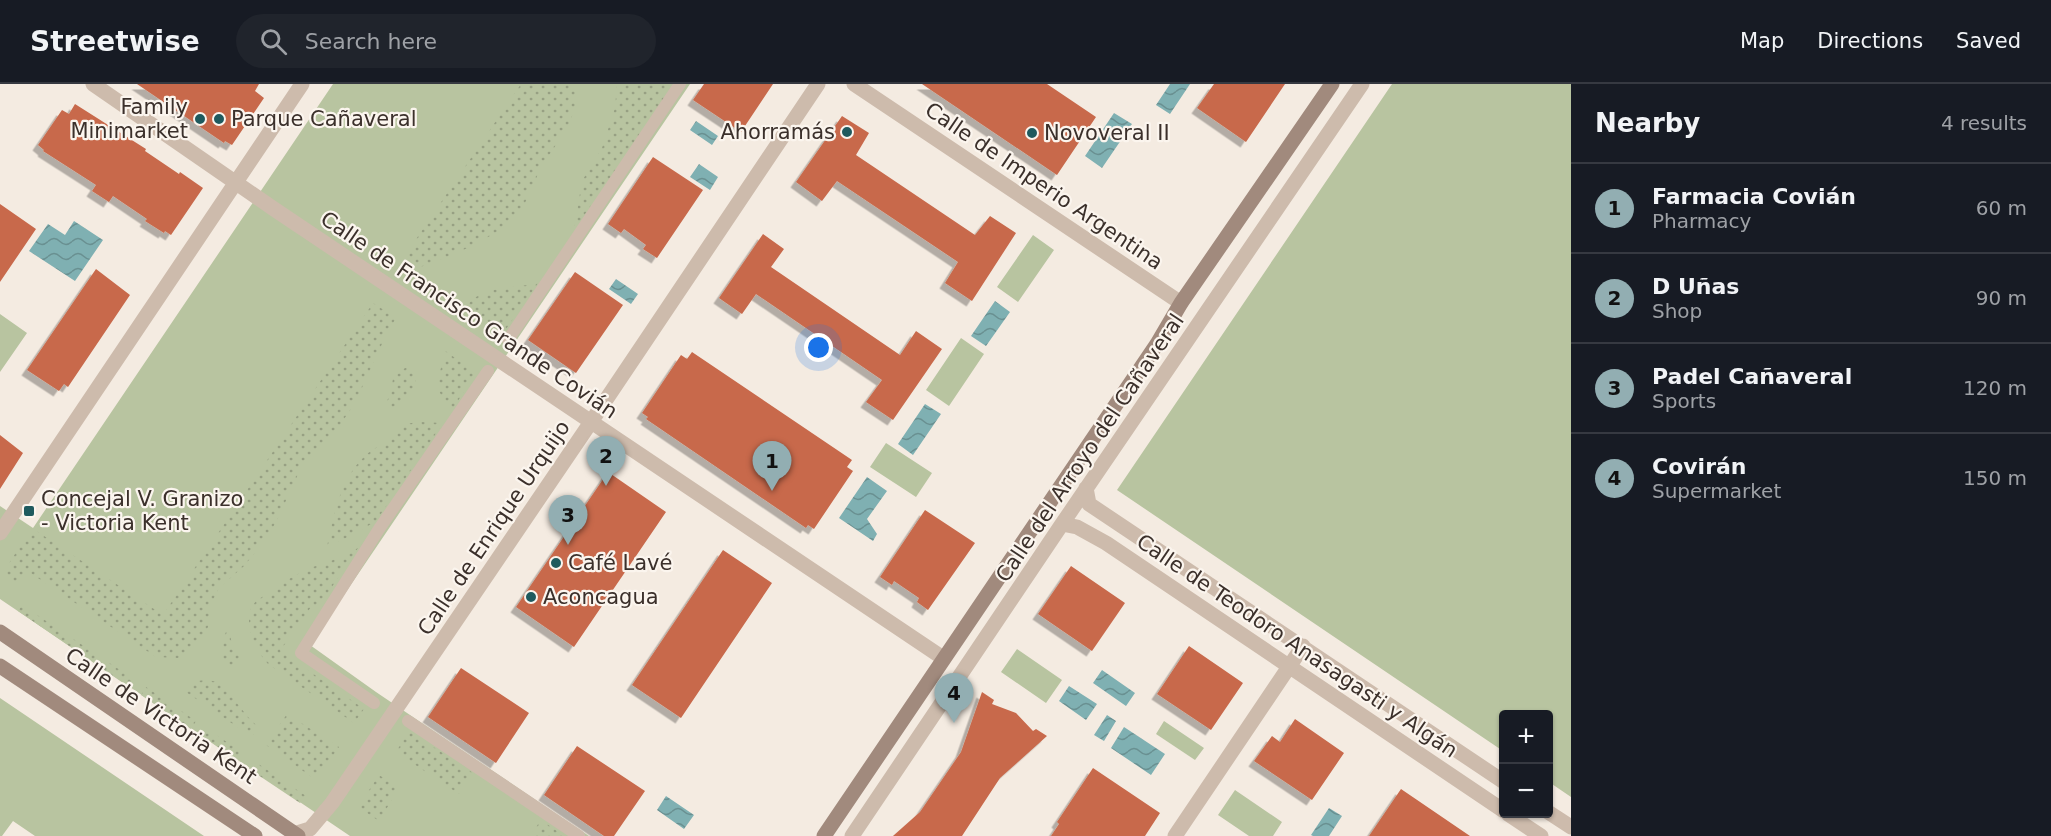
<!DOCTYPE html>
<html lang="en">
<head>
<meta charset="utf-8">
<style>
	body { margin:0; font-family:"DejaVu Sans",sans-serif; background:#20242c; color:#f1f3f6 }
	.controls { position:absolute; right:18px; bottom:18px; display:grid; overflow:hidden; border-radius:6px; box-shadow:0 2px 4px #0004 }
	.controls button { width:54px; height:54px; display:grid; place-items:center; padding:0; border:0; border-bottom:2px solid #363941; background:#171b24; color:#f1f3f6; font:30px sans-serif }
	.you { position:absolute; left:819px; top:264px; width:21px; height:21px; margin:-15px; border:4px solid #fff; border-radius:50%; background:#1a73e8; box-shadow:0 0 0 9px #1a73e833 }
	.badge { display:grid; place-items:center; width:39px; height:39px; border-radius:50%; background:#92aeb2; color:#111; font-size:20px; font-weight:700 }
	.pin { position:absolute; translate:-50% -50px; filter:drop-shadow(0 2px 3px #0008) }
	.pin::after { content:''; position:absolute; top:32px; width:21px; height:18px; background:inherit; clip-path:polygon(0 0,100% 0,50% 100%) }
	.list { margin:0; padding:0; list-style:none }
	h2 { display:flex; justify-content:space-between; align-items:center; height:78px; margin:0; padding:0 24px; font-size:26px }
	h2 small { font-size:20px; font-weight:400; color:#9ea1a6 }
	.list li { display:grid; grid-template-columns:39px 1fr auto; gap:18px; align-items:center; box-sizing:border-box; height:90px; padding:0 24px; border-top:2px solid #363941 }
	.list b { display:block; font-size:22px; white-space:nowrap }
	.list p { margin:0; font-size:20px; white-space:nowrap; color:#9ea1a6 }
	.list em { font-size:20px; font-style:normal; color:#9ea1a6 }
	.icon { flex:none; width:33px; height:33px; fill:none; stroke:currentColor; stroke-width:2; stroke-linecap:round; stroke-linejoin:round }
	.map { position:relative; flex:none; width:1571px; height:752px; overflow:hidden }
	header { display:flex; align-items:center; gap:36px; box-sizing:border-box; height:84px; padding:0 30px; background:#171b24; border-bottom:2px solid #363941 }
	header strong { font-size:28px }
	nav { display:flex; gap:33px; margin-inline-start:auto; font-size:21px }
	.search { width:420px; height:54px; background:#20242c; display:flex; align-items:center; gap:15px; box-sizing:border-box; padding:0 21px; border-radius:33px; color:#9ea1a6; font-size:22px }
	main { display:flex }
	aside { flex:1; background:#171b24 }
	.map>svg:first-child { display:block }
	.green { fill:#b8c4a0 }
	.garden { fill:url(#garden-dots) }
	.water { fill:url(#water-waves) }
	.building { fill:#c8694b; filter:url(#shadow) }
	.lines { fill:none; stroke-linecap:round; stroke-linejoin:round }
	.pedestrian { stroke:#cdbbac; stroke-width:12 }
	.minor { stroke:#cdbbac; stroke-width:15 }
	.secondary { stroke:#a18a7d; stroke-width:15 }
	.poi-dot { fill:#1f5a5e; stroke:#fbf5ee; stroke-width:2 }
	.labels { text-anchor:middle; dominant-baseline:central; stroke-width:4.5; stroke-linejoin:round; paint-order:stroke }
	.poi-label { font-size:21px; fill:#3b302b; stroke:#fbf5ee; text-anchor:start }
	.street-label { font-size:21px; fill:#3b302b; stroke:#fbf5ee }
</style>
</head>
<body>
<header>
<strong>Streetwise</strong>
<div class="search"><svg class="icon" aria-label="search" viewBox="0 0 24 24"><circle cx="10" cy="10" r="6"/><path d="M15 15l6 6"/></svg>Search here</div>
<nav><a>Map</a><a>Directions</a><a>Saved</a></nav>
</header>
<main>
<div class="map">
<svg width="1571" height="752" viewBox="0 0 1571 752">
	<defs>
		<pattern id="garden-dots" width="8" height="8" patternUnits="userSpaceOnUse" patternTransform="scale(1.5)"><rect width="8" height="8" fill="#b8c4a0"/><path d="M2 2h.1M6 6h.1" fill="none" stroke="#97a083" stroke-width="1.8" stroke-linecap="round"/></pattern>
		<pattern id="water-waves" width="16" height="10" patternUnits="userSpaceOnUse" patternTransform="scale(1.5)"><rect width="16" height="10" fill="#7fb0b2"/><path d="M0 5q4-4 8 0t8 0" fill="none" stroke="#699091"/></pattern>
		<filter id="shadow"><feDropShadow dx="-5.5" dy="5.5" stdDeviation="0" flood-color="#0004"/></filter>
	</defs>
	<rect width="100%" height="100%" fill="#f4ebe1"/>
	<!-- green -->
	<path class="green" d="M333,0H690L310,561L376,608L589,752H350L0,515V422L33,444Z
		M1392,0H1571V713L1549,698L1548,630H1504L1503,667L1117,406Z
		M1033,151L1054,166L1018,218L997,203Z
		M0,230L27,249L0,288Z
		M961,254L984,270L949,322L926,306Z
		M886,359L932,389L916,413L870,383Z
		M1017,565L1062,596L1046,619L1001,588Z
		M0,614L204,752H35L13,737L2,752H0Z
		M1164,637L1204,664L1195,676L1156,650Z
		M1235,706L1282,738L1273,752H1249L1218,731Z"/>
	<!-- garden -->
	<path class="garden" d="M521,0H577C577,38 563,49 544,79C535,93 531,110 522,124C505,152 442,176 411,186L400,179Z
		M617,0H668L669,8L574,146L582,97L602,64L615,24Z
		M538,199L504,248L466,223C481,201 514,205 538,199Z
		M373,219L396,234L386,251L355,319L331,354L307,377L299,388L278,434L267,454L244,482L219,504L212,518L208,543L199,559L178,574L156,573L26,486L16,500L2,490L32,444L163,531Z
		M444,266L476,289L452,326C427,297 442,297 444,266Z
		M405,284C425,283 414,308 405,316C399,322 390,324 382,325L391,310L393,294Z
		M420,338L443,339L376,437L356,449L327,463C333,433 340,396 363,374C368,368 375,365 381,360C399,347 394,340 420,338Z
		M358,464L319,522L311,523L280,567L364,625L354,639L268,580L256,565L249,543V534L251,524L256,517L289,495L307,485L339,474Z
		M22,521L135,596L129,603L18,527Z
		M229,543L231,556L241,575L239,581L232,584L225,582C219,569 221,555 229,543Z
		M207,596L218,598L223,602L248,633L258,643L252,653L183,606L196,597Z
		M146,603L196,637L191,645L141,611Z
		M287,630L339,663L316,696L266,661Z
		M207,645L242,668L236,676L202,652Z
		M409,647L473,689L459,710L396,668Z
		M254,677L306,712L300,719L249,685Z
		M379,691L399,704L379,737L358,723Z
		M541,736L564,752H530Z"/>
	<!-- water -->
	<path class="water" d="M1170,0H1190L1170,30L1156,21Z
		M1114,29L1132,40L1102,84L1085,72Z
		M696,37L718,52L712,61L690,46Z
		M699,80L718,93L710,106L690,93Z
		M74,137L103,156L75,197L29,167L48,140L65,151Z
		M616,195L638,210L631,220L609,205Z
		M995,217L1010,228L986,262L971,252Z
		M925,320L941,330L913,371L898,360Z
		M867,393L887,407L867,435L877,450L873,457L839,434Z
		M1102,586L1135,609L1126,622L1093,599Z
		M1069,602L1097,620L1086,636L1059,617Z
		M1107,631L1116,637L1104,657L1094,651Z
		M1124,643L1165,670L1151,691L1111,664Z
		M666,712L694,731L684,745L657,726Z
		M1329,724L1342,732L1329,752H1313L1311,751Z"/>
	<!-- building -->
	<path class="building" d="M137,0H259L255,7L264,14L232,61L225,57L224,59Z
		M704,0H773L741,48L693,16Z
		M922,0H1047L1096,33L1057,91Z
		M1214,0H1285L1246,58L1197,24Z
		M75,20L146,65L145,67L179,90L180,88L203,104L171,151L165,147L164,149L145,137L147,135L113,112L109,118L92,107L96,101L43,67L44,66L38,61L62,26L69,30Z
		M842,32L869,49L856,71L975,151L990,132L1016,149L972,217L945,199L958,178L837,97L822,117L796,98Z
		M653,73L703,106L657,174L643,165L646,161L624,145L621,149L608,140Z
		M0,120L36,145L0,198Z
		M763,150L784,165L771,183L900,271L916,247L942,265L893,336L866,318L882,296L756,210L742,230L719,214Z
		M96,185L130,211L68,303L64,300L59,307L27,286Z
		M575,188L623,221L576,289L528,256Z
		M692,268L852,376L847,383L853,387L814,445L808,441L806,444L646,335L648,333L642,329L681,271L687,275Z
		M0,351L23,369L0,405Z
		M608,388L666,428L574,563L516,523Z
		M925,426L975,459L928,526L917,518L919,514L894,497L892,501L880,493Z
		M723,466L772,499L681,634L632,601Z
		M1071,482L1125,519L1092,567L1038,530Z
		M1189,562L1243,599L1211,646L1157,610Z
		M461,584L529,629L496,679L428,633Z
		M982,608L994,616L992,620L1016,629L1033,647L1036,645L1047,652L1000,694L962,752H893L920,728L961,668Z
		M1295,635L1344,669L1312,716L1254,677L1272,652L1280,658Z
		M577,662L645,707L614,752H604L544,711Z
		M1093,684L1160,729L1145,752H1051L1059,740L1057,738Z
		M1401,705L1470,752H1369Z"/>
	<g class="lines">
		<!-- pedestrian -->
		<path class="pedestrian" d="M508,256L680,0
			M374,619L301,569L379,445L488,287
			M408,637L579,752"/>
		<!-- minor -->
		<path class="minor" d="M93,0L274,125L943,574
			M854,0L1181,219
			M1086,404L1089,420L1504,698
			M1062,440L1077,443L1106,459L1504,727
			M0,449L302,0
			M1548,728L1571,743
			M1508,730L1541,752
			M294,750L310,745L332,719L591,338L818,0
			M852,752L1062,440L1362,0
			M1175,752L1303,562"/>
		<!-- secondary -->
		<path class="secondary" d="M0,548L298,752
			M0,582L255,752
			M824,752L1157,260L1181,219L1332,0"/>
	</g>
	<!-- markers -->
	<g class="poi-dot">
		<circle cx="200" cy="35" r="6"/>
		<circle cx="219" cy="35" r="6"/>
		<circle cx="847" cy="48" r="6"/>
		<circle cx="1032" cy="49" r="6"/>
		<rect x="23" y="421" width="12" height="12" rx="3"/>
		<circle cx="556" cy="479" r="6"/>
		<circle cx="531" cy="513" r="6"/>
	</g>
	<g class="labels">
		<!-- poi labels -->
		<g class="poi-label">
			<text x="188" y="23" text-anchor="end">Family<tspan x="188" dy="24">Minimarket</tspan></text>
			<text x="231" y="35">Parque Cañaveral</text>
			<text x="835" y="48" text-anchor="end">Ahorramás</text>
			<text x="1044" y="49">Novoveral II</text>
			<text x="41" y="415">Concejal V. Granizo<tspan x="41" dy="24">- Victoria Kent</tspan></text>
			<text x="568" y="479">Café Lavé</text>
			<text x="543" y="513">Aconcagua</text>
		</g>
		<!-- street labels -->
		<g class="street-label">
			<text transform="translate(1044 102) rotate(34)">Calle de Imperio Argentina</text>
			<text transform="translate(469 231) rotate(34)">Calle de Francisco Grande Covián</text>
			<text transform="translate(1090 364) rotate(-56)">Calle del Arroyo del Cañaveral</text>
			<text transform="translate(494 444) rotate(-56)">Calle de Enrique Urquijo</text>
			<text transform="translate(1297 562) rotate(34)">Calle de Teodoro Anasagasti y Algán</text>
			<text transform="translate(161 632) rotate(34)">Calle de Victoria Kent</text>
		</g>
	</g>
</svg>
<div class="controls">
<button>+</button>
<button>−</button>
</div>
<div class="you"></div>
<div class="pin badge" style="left:772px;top:407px">1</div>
<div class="pin badge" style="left:606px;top:402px">2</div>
<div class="pin badge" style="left:568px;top:461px">3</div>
<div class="pin badge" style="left:954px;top:639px">4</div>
</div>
<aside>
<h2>Nearby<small>4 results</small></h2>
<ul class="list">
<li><span class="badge">1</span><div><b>Farmacia Covián</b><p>Pharmacy</p></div><em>60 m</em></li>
<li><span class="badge">2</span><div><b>D Uñas</b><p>Shop</p></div><em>90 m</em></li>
<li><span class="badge">3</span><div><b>Padel Cañaveral</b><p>Sports</p></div><em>120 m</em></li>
<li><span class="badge">4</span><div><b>Covirán</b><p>Supermarket</p></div><em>150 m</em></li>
</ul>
</aside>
</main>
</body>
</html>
